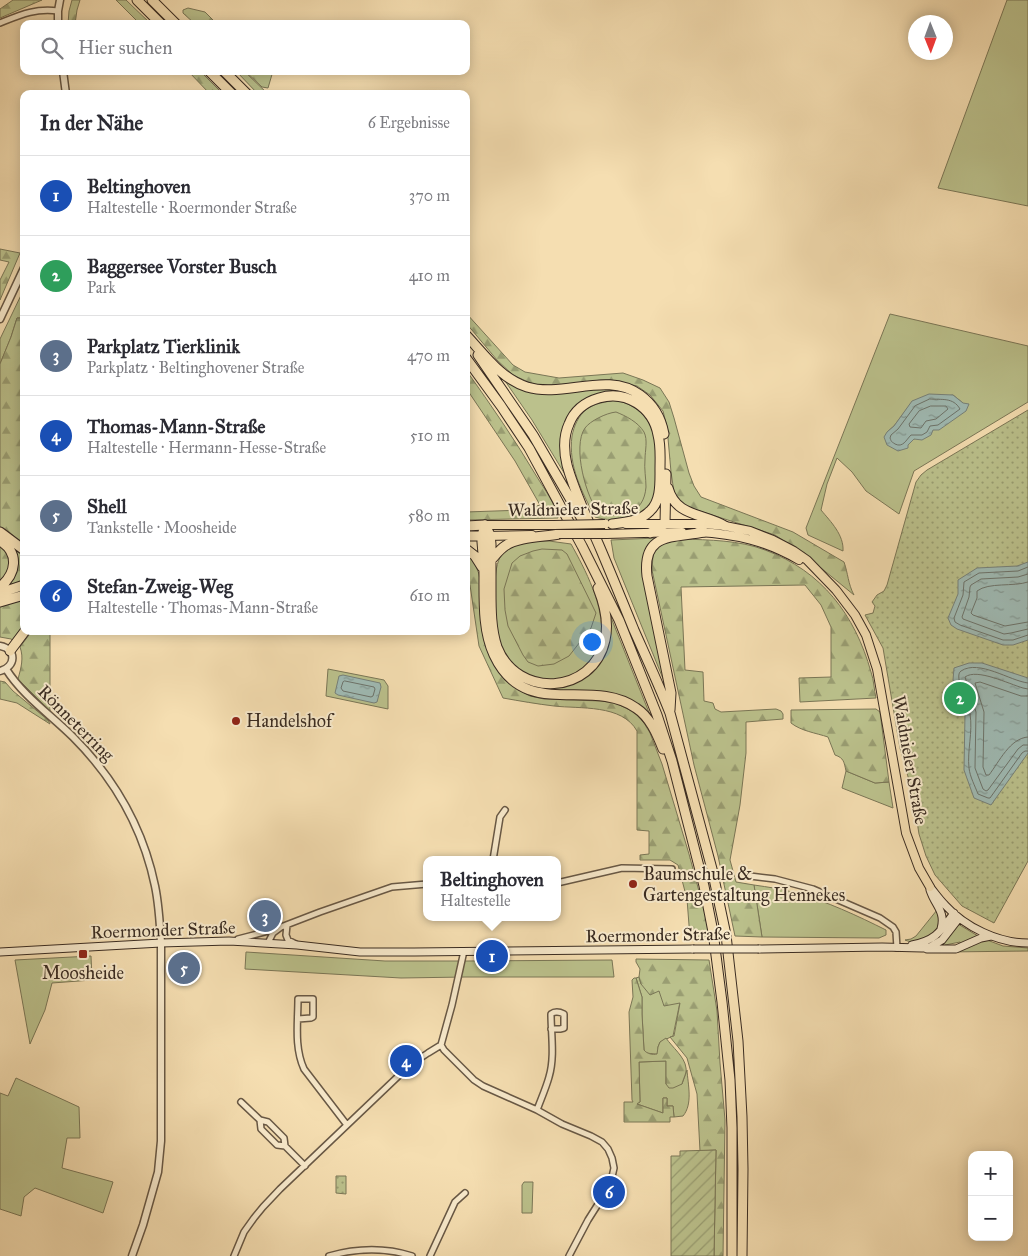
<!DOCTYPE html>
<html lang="de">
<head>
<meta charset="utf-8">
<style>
	body { margin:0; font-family:"IM FELL Great Primer",serif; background:#f7f7f7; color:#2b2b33 }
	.controls { position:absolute; right:15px; bottom:15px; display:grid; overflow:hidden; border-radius:10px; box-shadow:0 2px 12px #0003 }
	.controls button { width:45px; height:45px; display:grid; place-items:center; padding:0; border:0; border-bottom:1px solid #e1e1e2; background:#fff; color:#2b2b33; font:25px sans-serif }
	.compass { position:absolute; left:908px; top:15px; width:45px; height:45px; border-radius:50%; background:#fff; box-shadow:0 2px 12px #0003; rotate:179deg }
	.you { position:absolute; left:591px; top:641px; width:18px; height:18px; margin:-12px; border:4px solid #fff; border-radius:50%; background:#1a73e8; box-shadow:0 0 0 8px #1a73e833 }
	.badge { display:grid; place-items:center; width:32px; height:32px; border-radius:50%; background:#8f2418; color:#fff; font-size:16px; font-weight:700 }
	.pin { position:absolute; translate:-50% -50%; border:2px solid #fff; box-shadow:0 1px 5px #0006 }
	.popup { position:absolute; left:423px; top:856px; width:138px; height:65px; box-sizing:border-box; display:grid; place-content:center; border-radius:10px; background:#fff; filter:drop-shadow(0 1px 4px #0005); font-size:16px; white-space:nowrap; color:#7c7c81 }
	.popup b { font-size:19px; color:#2b2b33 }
	.popup::after { content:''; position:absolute; left:50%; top:100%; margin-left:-10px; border:10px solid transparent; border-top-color:#fff }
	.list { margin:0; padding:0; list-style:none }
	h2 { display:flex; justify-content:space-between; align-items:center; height:65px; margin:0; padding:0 20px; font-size:21px }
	h2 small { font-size:16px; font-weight:400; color:#7c7c81 }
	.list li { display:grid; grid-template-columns:32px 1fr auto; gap:15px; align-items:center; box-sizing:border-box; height:80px; padding:0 20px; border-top:1px solid #e1e1e2 }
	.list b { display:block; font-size:19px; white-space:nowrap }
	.list p { margin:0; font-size:16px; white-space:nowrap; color:#7c7c81 }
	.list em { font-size:16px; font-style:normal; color:#7c7c81 }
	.icon { flex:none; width:28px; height:28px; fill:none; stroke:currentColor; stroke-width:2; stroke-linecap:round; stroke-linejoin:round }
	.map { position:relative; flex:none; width:1028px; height:1256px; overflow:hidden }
	.search { position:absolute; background:#fff; box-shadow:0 2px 12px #0003; left:20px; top:20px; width:450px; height:55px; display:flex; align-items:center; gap:12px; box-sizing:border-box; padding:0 18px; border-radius:10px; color:#7c7c81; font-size:19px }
	.panel { position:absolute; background:#fff; box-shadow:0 2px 12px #0003; left:20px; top:90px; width:450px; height:545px; border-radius:10px }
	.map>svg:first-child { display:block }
	.grass { fill:#bbc18c; stroke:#7a7656; fill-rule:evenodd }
	.forest { fill:url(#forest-firs); stroke:#7a7656 }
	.park { fill:url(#park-dots); stroke:#7a7656 }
	.garden { fill:url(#garden-furrows); stroke:#7a7656 }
	.water { fill:url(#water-ripples); stroke:#76817a }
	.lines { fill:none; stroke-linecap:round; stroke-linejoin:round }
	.shore { stroke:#6c736b; stroke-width:1 }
	.minor-casing { stroke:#685845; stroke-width:8 }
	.tertiary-casing { stroke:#685845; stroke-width:9 }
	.secondary-casing { stroke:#392b21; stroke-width:9 }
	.primary-casing { stroke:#392b21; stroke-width:10 }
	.trunk-casing { stroke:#392b21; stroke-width:11 }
	.motorway-casing { stroke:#392b21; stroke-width:11 }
	.minor { stroke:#f8eacc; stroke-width:5 }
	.tertiary { stroke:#f8eacc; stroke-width:6 }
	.secondary { stroke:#f8eacc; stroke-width:7 }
	.primary { stroke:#f5deb1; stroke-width:8 }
	.trunk { stroke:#f5deb1; stroke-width:9 }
	.motorway { stroke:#f5deb1; stroke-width:9 }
	.secondary-bridge-casing { stroke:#392b21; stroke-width:9; stroke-linecap:butt }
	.primary-bridge-casing { stroke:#392b21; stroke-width:10; stroke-linecap:butt }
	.secondary-bridge { stroke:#f8eacc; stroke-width:7 }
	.primary-bridge { stroke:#f5deb1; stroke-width:8 }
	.poi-dot { fill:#8f2418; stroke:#f8eacc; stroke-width:2 }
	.labels { text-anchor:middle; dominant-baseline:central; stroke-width:4; stroke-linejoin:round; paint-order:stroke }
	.street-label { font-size:18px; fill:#392b21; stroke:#f8eacc }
	.poi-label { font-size:18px; fill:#392b21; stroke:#f8eacc; text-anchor:start }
</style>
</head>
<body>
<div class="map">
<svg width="1028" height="1256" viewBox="0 0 1028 1256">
	<defs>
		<pattern id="forest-firs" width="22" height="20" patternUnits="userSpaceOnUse" patternTransform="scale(1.25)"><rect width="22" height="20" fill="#bbc18c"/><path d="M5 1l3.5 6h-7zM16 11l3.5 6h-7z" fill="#999d72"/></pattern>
		<pattern id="park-dots" width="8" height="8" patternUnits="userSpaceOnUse" patternTransform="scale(1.25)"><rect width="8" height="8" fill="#bbc18c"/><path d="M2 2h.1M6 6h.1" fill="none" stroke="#999d72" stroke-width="1.8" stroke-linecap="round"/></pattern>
		<pattern id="garden-furrows" width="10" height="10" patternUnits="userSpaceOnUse" patternTransform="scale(1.25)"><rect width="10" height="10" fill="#bbc18c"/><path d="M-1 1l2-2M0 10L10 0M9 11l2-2" fill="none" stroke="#999d72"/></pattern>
		<pattern id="water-ripples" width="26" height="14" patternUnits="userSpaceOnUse" patternTransform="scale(1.25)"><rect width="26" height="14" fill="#9fbbb5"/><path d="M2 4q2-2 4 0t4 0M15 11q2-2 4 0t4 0" fill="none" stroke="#839893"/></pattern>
	</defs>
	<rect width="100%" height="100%" fill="#f5deb1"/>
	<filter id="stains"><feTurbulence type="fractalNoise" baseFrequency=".004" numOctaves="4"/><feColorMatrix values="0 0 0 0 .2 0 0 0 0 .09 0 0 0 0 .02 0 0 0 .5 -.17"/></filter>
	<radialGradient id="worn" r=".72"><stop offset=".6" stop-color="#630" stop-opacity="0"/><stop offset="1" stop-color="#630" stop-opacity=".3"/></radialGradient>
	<!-- grass -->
	<path class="grass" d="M1007,0H1028V206L938,188Z
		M236,71H244L268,94H258Z
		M24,289V318H17L11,337L0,364V339Z
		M890,314L1028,346V402L914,471L899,514L866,491L852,472L837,458L827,484L821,510C831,522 844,535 843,551L808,535L806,528ZM953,395L963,403L933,430L914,439L908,445L887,432L894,426L912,402Z
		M503,378L516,386L604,387L633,393L648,409L599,394L568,418L569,481L532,420Z
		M616,400C639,406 651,419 656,442C657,450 656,458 656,466C657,475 657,487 654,496C646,520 616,523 595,517C582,492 568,466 572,436C574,426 578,416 587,409C595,403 606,402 616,400Z
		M657,538L645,556L668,691L614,558L611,540Z
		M538,541H549L571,544C585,569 605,607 601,637C600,646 594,661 586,667C564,685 526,685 508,660C493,638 495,610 495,586C496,550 504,546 538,541Z
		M608,610L652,720L636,705L547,691L521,682L519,677L564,686L579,681L589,674L601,661L608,647L610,635Z
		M328,669L384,680L388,686V709L326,696Z
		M846,771L875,783L889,782L893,808L842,788Z
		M754,885C768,887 782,889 796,893C826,901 858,916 886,930V935L879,938L762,937Z
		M937,910C941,926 938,933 922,939C915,942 912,943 905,940L911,939L916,936Z
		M958,924L978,936L961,945L960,942L945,945V948L942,946Z
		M987,940L1003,946L1028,948V951L947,952L964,949L977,942Z
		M246,952L385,961H467L612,960L614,977H465L401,978L245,969Z
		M91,956L92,980L52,983L45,1010L30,1044L15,960Z
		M639,977L641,984L659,991L680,1002L673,1036L660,1042L658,1047V1054H655L646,1053L644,1050L642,1014V997L636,978Z
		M666,1061V1084H682L687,1070C688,1085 693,1104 683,1116L674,1117L673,1106H667V1098H663V1113L634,1103L640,1102L639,1062Z
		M16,1078L79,1107L80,1138H67L62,1168L113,1182L103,1213L35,1188L24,1197L21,1216L0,1209V1093L8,1096Z
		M524,1182H533L532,1213H522V1185Z"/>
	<!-- forest -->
	<path class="forest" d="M13,0H42L0,18V9Z
		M72,0H80L77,10L75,24H68L69,11Z
		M116,0H126L151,24H140Z
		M188,8L205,12L217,24H195L183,13V10Z
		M188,71H200L223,94H210Z
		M245,71H273L268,88L262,87Z
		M0,249L20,253L0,300V280L9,262L0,260Z
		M466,313L513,365L525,372L559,378L623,373L643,380L660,388L669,402L674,418L689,473L694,486L701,497L793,532L844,562C848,573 848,584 854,595L804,554L775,535L690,508L680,502L674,492L671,472L667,427L663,411L650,395L637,386L611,380H601L570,384L547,385H536L526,381L513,375L497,360L466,323Z
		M17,318H24V545L8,531L0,527V364L11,337Z
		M466,370C491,405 515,440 537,477C545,490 555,503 558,518L466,520V512L524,510L540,505L515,461L466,388Z
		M616,412C626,416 638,422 644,432C648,440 645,451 645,459C644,469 646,478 646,487C644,514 622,518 600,514C586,499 572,446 585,428C590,421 606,413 616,412Z
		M682,539C709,540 739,540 765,550C822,571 855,615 871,672C874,680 874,690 876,698L800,702L799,678L831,677V627L821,605L805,585L681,587L685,670L703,672L704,701L713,703L715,709L721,712L776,709L781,711L783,714V719L746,722V753L740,805L730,860L736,882L754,885L762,937L735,936L718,856L694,765L652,570L653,555L661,544Z
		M8,541L24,554V582L5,587L11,578Z
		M0,543C15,563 11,564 0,585Z
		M542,549L562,550L567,554L596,613L591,628L569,656L554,664L538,666L528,662L523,655L508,626L505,610L504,589L512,563L520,556L533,551Z
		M466,554L473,559L479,574L491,658L500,673L519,690L530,696L544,699L601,701L615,703L626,708L636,714L644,723L650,733L662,764L689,854L711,936L690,938L687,899L678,865L670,860H640V855L649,854V831L637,830V731C622,704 580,709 554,706C537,704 520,701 503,698L479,646L470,585L466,577Z
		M24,598V623L14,641L11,639L0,637V606Z
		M32,631H50V711L18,679C21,668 24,658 20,647Z
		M0,681L5,682L13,691L48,720L50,724L17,703L0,699Z
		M876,709L880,712L889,782L875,783L846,771C844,762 844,758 835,755L828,737C816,733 801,731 791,723V710Z
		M636,959L709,960L717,1011L720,1063L725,1120L723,1256H714L716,1150L700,1151L697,1094L687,1058L670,1037L674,1036L680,1003L664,1006L659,991L650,995L641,984L639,977L640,969L636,962Z
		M634,978H636L642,997V1014L644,1050C647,1054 653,1055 657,1054L658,1047L660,1042L666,1038C672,1047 685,1057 686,1068C687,1073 683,1079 682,1084L673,1088H669L666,1084V1061L639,1062L640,1102L637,1104L663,1113V1098H667V1106H673L674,1117H670V1122H624V1102H633L632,1100L629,1012L633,997L632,980Z"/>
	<!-- park -->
	<path class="park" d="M1028,410V861L994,923L962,906L935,875L926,856L919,834L912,791L900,748L883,648L865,615L873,613L875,606L872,602L877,595L884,591L887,585L916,482L921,475L927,470Z
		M336,1176H346V1194L336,1193Z"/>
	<!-- garden -->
	<path class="garden" d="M716,1150L714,1256H671V1156H680V1151Z"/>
	<!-- water -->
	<path class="water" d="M929,394L953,395L963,403L969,404L966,411L939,430H933L931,435L922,440L914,439L908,445V448L898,451L887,445L884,437L887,432L894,426L912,401Z
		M1028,562V640L1013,645H1003L957,629L951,625L948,618L958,594V580L977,568L1017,566Z
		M969,663H982L1028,678V753L991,805L974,798L964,770L965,714L953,680L954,668Z
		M343,675L380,683L381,687L377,702L374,703L338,695L335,693L339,676Z"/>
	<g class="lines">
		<!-- shore -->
		<path class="shore" d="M930,399C942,400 953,397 960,409L938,425L930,426L927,432L922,435H911C906,440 903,448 895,444C891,441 892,443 890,438L891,435L898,429L915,406Z
			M931,406H946L948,409L936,419L926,421L921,428L910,427L909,424L919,411Z
			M1028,567L1018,571L979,573L964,582L963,595L954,618L955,622L960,625L1003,640H1013L1028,635
			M1028,574L1018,577L981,579L971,585L970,587L969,597L962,617L963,619L1004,634L1011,633L1028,629
			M1028,582C1013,587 989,582 977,591V598L971,613L973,615L1005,626L1028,622
			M345,681L374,687L375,689L373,696L371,697L343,691L341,688L343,682Z
			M1028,683C1010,681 979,659 961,671C953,676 969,705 970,714C973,732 967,751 969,768C970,777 975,786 978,794L988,798H990L1022,753L1025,751H1028
			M1028,689L1023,688C1009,684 977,668 965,677L976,712L975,768L983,789L986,791L988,790L1018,749L1023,745H1028
			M1028,696H1021L980,682L975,683L984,712L983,767L986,775H989C999,762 1010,738 1028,737"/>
		<!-- minor casing -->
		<g class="minor-casing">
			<path id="minor" d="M0,23C20,15 35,8 58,11
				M493,860L500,817L505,810
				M750,876L775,879L813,889L880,918L893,927L896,932L897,948
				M557,883L622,868L672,869
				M287,925L286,935L288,940L296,944
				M238,939L276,929
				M268,943L273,933L281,927L320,912L392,887L427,884
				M298,1019L311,1018L313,1017V999H298C298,1022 294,1047 304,1069L347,1125
				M441,1045L444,1050L474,1080L483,1086L537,1110L562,1124L591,1136L602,1142L608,1149L612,1158L614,1168L612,1177L607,1190L588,1220L569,1256
				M441,1045L452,1005L464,951
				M241,1102L260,1120L268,1122L284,1138L285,1146
				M537,1110C541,1099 546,1088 549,1077C555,1057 551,1034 551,1014C555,1011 560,1012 564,1014V1028L560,1029H551
				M260,1120L261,1129L277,1145L285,1146L305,1166
				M234,1256L244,1232L254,1218L263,1207L280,1189L410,1065L428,1053L441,1045
				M329,1256C357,1248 384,1247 412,1256
				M430,1256L455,1202L465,1193"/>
		</g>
		<!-- tertiary casing -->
		<g class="tertiary-casing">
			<path id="tertiary" d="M58,24V11L60,0
				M63,71L66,94
				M0,319L24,268
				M0,646C17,649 16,667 0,671
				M6,669C23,696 51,715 73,737C115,779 143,828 155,886C159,905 160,924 161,943V1141L158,1172L143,1225L132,1256"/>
		</g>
		<!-- secondary casing -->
		<g class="secondary-casing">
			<path id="secondary" d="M930,887C935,893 939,899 945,905C965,927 998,943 1028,943
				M930,890C935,906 946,911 941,929
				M912,945C936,940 940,932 954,913
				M759,949L882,947L922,948L930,947L942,940L959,918
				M927,949H956L981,938L991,936
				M0,952L161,943L229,941L297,945L360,952H414L693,949"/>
		</g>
		<!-- primary casing -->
		<g class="primary-casing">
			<path id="primary" d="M626,524H705L725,526L750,531L773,540L794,551L807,560L836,590L855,615L866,635L877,669L906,833L919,868L930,887
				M485,525H554
				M698,532C736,534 766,541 799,560
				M606,534L682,532
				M486,536L532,535"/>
		</g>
		<!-- trunk casing -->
		<g class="trunk-casing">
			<path id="trunk" d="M466,526L485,525
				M0,532L24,550
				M466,536H482
				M0,541C20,553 16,574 0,587
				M0,593L24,585
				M0,602L24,595
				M10,651L25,631"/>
		</g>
		<!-- motorway casing -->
		<g class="motorway-casing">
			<path id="motorway" d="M137,0L161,24
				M152,0L176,24
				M209,71L232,94
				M224,71L247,94
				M466,335C484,354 501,379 527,387C564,398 607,371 640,395C654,405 661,418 664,434
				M478,355L533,435L582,519
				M466,358L501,406L529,448L582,546L619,620L657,715L672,761L704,886L713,932L722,1002L730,1080L732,1128V1256
				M668,488C676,517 703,513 725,526
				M612,524C626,522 639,522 650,511C661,501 660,483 660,469C660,457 661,446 658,435C653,407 626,390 599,398C585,402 574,411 569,424C563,437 564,452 567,465C575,494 589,522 601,550C612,576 623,603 634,630C646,657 659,685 670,713L712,869L726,935L738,1041L742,1117L743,1169L742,1256
				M485,525L482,536V542C483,553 484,565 484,576C484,603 483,631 494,655C525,722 590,676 636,708C650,717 657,734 663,749
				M485,525L490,535L491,544C491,560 491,575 491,590C491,609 491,629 497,647C517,699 593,695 605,640C609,623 604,603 598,588
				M650,533L665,524L666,474
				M466,549L475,556L482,567
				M491,560C495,556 499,550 505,546C518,537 543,537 559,534
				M670,710L671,693L647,576C642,532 673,538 704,532"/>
		</g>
		<!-- minor -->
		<use href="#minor" class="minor"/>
		<!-- tertiary -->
		<use href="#tertiary" class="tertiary"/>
		<!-- secondary -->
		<use href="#secondary" class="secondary"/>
		<!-- primary -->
		<use href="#primary" class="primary"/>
		<!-- trunk -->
		<use href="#trunk" class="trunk"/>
		<!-- motorway -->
		<use href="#motorway" class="motorway"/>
		<!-- secondary-bridge casing -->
		<g class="secondary-bridge-casing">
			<path id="secondary-bridge" d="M693,949H759"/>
		</g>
		<!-- primary-bridge casing -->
		<g class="primary-bridge-casing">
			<path id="primary-bridge" d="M554,525L605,524
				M559,534H606"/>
		</g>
		<!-- secondary-bridge -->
		<use href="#secondary-bridge" class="secondary-bridge"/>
		<!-- primary-bridge -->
		<use href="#primary-bridge" class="primary-bridge"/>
	</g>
	<!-- markers -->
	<g class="poi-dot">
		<circle cx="236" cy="721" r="5"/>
		<circle cx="633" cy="884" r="5"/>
		<rect x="78" y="949" width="10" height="10" rx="2.5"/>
	</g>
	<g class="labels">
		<!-- street labels -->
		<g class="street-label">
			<text transform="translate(573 509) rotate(-1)">Waldnieler Straße</text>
			<text transform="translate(76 723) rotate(45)">Rönneterring</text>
			<text transform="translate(910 760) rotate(80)">Waldnieler Straße</text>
			<text transform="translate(163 930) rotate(-2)">Roermonder Straße</text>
			<text transform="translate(658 935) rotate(-1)">Roermonder Straße</text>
		</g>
		<!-- poi labels -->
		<g class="poi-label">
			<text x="246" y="721">Handelshof</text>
			<text x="643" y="874">Baumschule &amp;<tspan x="643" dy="21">Gartengestaltung Hennekes</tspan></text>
			<text x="83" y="973" text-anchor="middle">Moosheide</text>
		</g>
	</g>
	<rect width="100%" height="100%" filter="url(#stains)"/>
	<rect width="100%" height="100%" fill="url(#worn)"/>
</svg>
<div class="controls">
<button>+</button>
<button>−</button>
</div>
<svg class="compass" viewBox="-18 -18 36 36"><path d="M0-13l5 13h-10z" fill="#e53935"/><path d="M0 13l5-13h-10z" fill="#7c7c81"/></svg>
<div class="you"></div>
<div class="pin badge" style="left:492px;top:956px;background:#1a4fb4">1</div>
<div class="popup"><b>Beltinghoven</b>Haltestelle</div>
<div class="pin badge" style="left:960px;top:698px;background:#2e9e5b">2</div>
<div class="pin badge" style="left:265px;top:916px;background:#5c6f8a">3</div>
<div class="pin badge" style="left:406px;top:1061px;background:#1a4fb4">4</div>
<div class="pin badge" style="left:184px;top:968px;background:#5c6f8a">5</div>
<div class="pin badge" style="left:609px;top:1192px;background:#1a4fb4">6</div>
<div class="search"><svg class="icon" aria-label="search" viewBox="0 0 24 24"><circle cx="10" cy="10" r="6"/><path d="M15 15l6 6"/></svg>Hier suchen</div>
<section class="panel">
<h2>In der Nähe<small>6 Ergebnisse</small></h2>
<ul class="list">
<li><span class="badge" style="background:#1a4fb4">1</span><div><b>Beltinghoven</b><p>Haltestelle · Roermonder Straße</p></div><em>370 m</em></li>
<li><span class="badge" style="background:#2e9e5b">2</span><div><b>Baggersee Vorster Busch</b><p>Park</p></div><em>410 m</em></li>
<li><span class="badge" style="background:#5c6f8a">3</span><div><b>Parkplatz Tierklinik</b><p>Parkplatz · Beltinghovener Straße</p></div><em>470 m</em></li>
<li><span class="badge" style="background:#1a4fb4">4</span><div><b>Thomas-Mann-Straße</b><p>Haltestelle · Hermann-Hesse-Straße</p></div><em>510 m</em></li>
<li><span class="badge" style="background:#5c6f8a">5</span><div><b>Shell</b><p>Tankstelle · Moosheide</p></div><em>580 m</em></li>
<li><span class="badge" style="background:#1a4fb4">6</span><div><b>Stefan-Zweig-Weg</b><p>Haltestelle · Thomas-Mann-Straße</p></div><em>610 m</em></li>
</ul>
</section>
</div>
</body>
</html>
